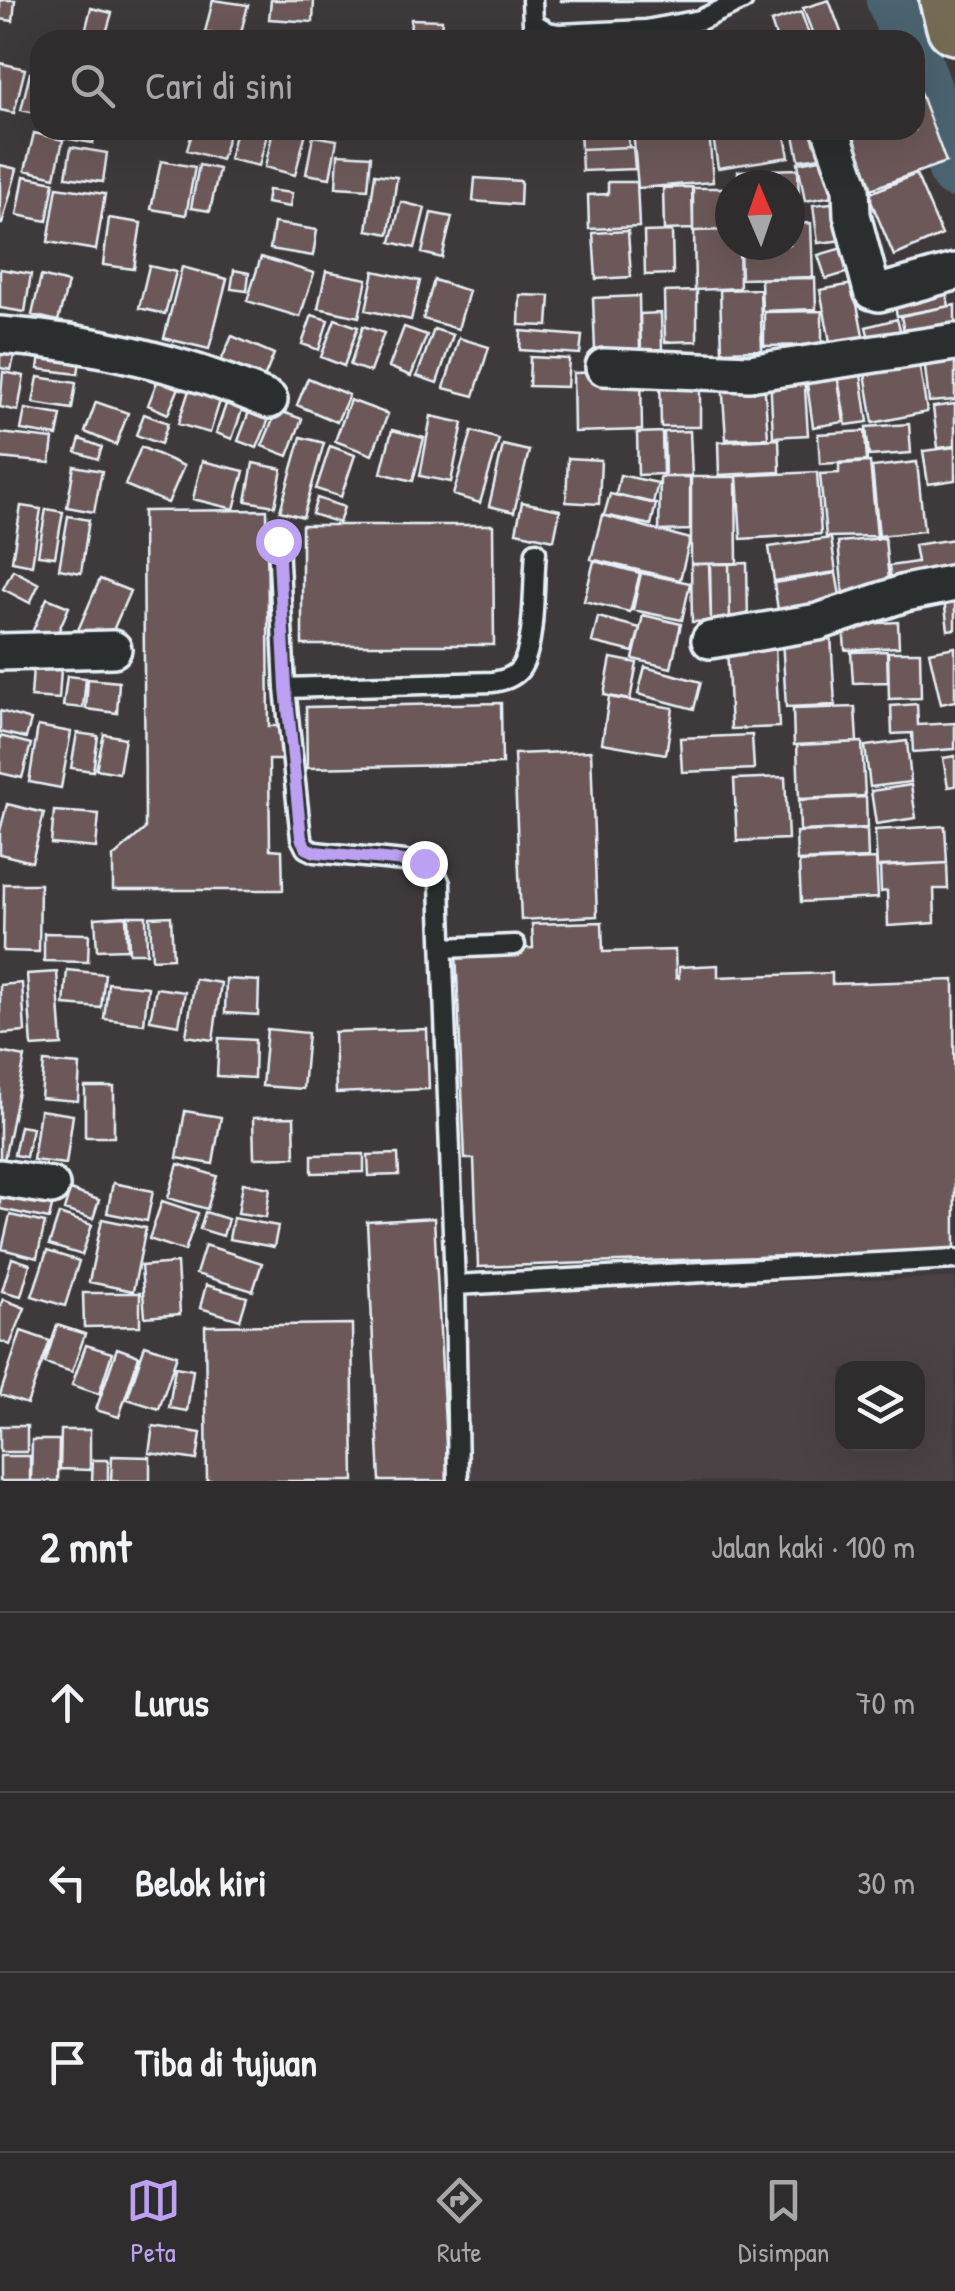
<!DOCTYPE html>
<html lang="id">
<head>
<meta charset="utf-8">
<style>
	body { margin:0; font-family:"Patrick Hand",sans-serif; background:#363434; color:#f1f3f6 }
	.controls { position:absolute; right:30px; bottom:30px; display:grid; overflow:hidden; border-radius:20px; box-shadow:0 10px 40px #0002 }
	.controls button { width:90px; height:90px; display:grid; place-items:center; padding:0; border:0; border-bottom:2px solid #494848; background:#2e2c2c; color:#f1f3f6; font:50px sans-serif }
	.compass { position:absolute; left:715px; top:170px; width:90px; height:90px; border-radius:50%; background:#2e2c2c; box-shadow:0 10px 40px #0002; rotate:358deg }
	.stop { position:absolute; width:30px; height:30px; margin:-22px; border:8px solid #bca0f2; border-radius:50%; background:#fff }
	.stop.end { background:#bca0f2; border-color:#fff; box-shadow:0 2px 10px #0008 }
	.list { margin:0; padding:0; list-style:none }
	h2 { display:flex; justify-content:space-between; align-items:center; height:130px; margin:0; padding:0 40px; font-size:42px }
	h2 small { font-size:32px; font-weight:400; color:#a7a7a9 }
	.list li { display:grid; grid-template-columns:65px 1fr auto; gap:30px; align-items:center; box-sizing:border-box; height:180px; padding:0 40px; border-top:2px solid #494848 }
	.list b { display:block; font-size:38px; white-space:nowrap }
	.list em { font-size:32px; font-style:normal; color:#a7a7a9 }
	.icon { flex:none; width:55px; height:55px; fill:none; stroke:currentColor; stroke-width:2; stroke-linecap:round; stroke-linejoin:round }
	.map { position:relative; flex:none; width:955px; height:1481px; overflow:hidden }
	.search { position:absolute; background:#2e2c2c; box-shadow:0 10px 40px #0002; left:30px; right:30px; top:30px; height:110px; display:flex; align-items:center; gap:25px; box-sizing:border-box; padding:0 35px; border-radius:30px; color:#a7a7a9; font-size:38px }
	.sheet { height:670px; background:#2e2c2c }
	nav { display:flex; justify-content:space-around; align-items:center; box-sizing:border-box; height:140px; border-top:2px solid #494848; background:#2e2c2c; font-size:28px; color:#a7a7a9 }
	nav a { display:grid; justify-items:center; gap:5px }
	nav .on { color:#bca0f2 }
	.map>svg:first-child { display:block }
	.built { fill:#4c4344; fill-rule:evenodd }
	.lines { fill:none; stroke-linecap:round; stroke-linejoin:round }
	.river { stroke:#4b636f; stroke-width:52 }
	.building { fill:#6c5958; stroke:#e8f1f8; stroke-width:2.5 }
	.lane-casing { stroke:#e8f1f8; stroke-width:25 }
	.street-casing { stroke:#e8f1f8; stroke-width:42 }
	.highway-casing { stroke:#e8f1f8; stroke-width:62 }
	.lane { stroke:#2a2d2e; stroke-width:18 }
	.street { stroke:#2a2d2e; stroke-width:35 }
	.highway { stroke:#746b52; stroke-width:55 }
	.route { stroke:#bca0f2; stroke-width:12 }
</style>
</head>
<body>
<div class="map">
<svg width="955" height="1481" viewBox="0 0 955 1481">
	<rect width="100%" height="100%" fill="#3e3a3b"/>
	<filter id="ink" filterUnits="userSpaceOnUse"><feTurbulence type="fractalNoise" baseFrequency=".01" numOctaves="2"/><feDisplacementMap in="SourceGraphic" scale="20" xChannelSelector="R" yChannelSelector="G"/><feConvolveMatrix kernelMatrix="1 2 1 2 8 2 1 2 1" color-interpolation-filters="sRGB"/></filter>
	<g filter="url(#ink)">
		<!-- built -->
		<path class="built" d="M955,1278V1481H465L461,1289ZM842,1368H918V1444H842Z"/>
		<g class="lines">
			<!-- river -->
			<path class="river" d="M892,0L908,40
				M915,58L955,172"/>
		</g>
		<!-- building -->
		<path class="building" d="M0,0H15L13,21L0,19Z
			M213,0L248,5L239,40L205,32Z
			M271,0H314L313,22L269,19Z
			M561,0H725V1H561Z
			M829,0L844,40H815L803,8Z
			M91,8L112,13L104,40H83Z
			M801,12L811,40H777L771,22Z
			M411,19L442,20L440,40H410Z
			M0,63L25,69L14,113L0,110Z
			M30,73L40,75V114L21,110Z
			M915,79L946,162L871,189L849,130H915Z
			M58,130H96L93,143L57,137Z
			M193,130H230L221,160L187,150Z
			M236,130H268L259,166L229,159Z
			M273,130L306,132L295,175L265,167Z
			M628,130L629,147L581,149L580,131Z
			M633,130H709L713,182L638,188Z
			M712,130H784L789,157L718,168Z
			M793,130H824L828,156L799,160Z
			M34,133L63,140L55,177L25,170Z
			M313,136L337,140L330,178L306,174Z
			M71,147L107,153L103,182L66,177Z
			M633,147L635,169L582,171L581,149Z
			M338,154L371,156L368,189L336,187Z
			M837,156L844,194L805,201L798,163Z
			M161,161L195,167L186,215L151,209Z
			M0,165L17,169L2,224H0Z
			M199,165L219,169L210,211L191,208Z
			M798,169L799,206H790V185H738V171Z
			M375,174L397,177L389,234L367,230Z
			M916,174L942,235L894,256L868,194Z
			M24,176L54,182L47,221L17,215Z
			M475,178L521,181L520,205L473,201Z
			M608,182H637L639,227L589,229L588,195L608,194Z
			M57,187L105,194L96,250L48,242Z
			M692,187L693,229L664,230L663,188Z
			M693,188H730V230L693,231Z
			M268,190L292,193L290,207L266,203Z
			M401,202L425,208L415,248L391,242Z
			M841,202L844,240L818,243L813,205Z
			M431,213L452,217L442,258L422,253Z
			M109,218L141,223L134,269L103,265Z
			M274,223L317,230L313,256L270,249Z
			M811,223L813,277L741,279L740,245H790V224Z
			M730,230V245H739L740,288L695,290L694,231Z
			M628,231L631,277L596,279L593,233Z
			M672,231L673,274L645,275L644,232Z
			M849,246L856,270L826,279L818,255Z
			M261,257L314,273L300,317L247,301Z
			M149,266L176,272L165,314L139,308Z
			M182,267L227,279L209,349L164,338Z
			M0,269L31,274L25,312L0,308Z
			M234,270L249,273L247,291L231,289Z
			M326,271L367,279L359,317L318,308Z
			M374,271L420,281L411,320L366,310Z
			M41,276L68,283L58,321L32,315Z
			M815,278L816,309L762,311L761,279Z
			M434,280L469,291L458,329L423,319Z
			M944,281L949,306L897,316L892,291Z
			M853,284L864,340L831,347L820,290Z
			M760,289L762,350L722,351L720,290Z
			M697,291V341L665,342L664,292Z
			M520,295L550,296L548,326L519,325Z
			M639,296L640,350L595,351L593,298Z
			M955,305V338L907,348L901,316Z
			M822,311V345L764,346V312Z
			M661,313L662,349L641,350L640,314Z
			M312,315L328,320L319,350L302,344Z
			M335,319L358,327L344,366L321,357Z
			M897,319L903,340L872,349L866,327Z
			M363,326L384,333L370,372L350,365Z
			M404,327L427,335L411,376L389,367Z
			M434,329L453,335L437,383L417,376Z
			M521,331L582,336L580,354L520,350Z
			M232,336L274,354L260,388L217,370Z
			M459,338L489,347L474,396L444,388Z
			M0,341L17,345L11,370L0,368Z
			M955,347V400L929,402L923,350Z
			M41,349L81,354L78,374L38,369Z
			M918,356L927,412L873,423L864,367Z
			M530,357L569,359L567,387L529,386Z
			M162,369L183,378L168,414L148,405Z
			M641,371L642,430L574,432L573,373Z
			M3,372L24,376L18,411L0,407Z
			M804,372L808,435L773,437L770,374Z
			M837,373L844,422L813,427L806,377Z
			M861,374L868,422L846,425L838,378Z
			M38,377L76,383L72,409L33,403Z
			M700,377V427H661L660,378Z
			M193,378L224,388L210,433L178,424Z
			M308,378L349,395L337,422L297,405Z
			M764,378L768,438L726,439L722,381Z
			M231,390L247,396L232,439L216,433Z
			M350,400L388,414L372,455L335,441Z
			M253,401L273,409L257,448L238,441Z
			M96,402L128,413L116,445L85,432Z
			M955,404V446L938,448L933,407Z
			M25,409L61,415L57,436L21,430Z
			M277,410L302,419L288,456L262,446Z
			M144,414L168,423L161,444L136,435Z
			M431,416L463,423L451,482L420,476Z
			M909,424L911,453L869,456L866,427Z
			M392,430L424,438L413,481L381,473Z
			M472,431L499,439L480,503L453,495Z
			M690,431L692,476H665L664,432Z
			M865,431L867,461L820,464L818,434Z
			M662,432L663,474L638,475L637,433Z
			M0,433L53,439L50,463L0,458Z
			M301,437L324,443L303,517L280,511Z
			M80,439L102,447L98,459L76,452Z
			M779,439L780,472L719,475L718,442Z
			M503,445L529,451L514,512L489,506Z
			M330,446L355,455L341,497L316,489Z
			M141,447L184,466L168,503L125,485Z
			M955,447V480L928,484L923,451Z
			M568,458L601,460L599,504L566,502Z
			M202,461L244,471L234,509L193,499Z
			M870,462L877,536L826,537L820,474L839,473V464Z
			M917,462L924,531L879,536L872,467Z
			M253,463L282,469L275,506L246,501Z
			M74,466L102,471L94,512L67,507Z
			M817,472L821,534L741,539L737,476Z
			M620,475L658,483L653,503L616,494Z
			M660,477H690V530L659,531Z
			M691,477H736L737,563L691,564Z
			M610,494L656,504L651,525L604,515Z
			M317,498L344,507L339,523L312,514Z
			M522,502L560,510L554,540L516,532Z
			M21,506L41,509L32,565L12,561Z
			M46,509L63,512L55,557L38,555Z
			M267,510L269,726H285L286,760H269L270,849L282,850L283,890H113V857L145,829L143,511Z
			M602,515L690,539L680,580L591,559Z
			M68,516L89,520L81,573L59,569Z
			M302,525H493L494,645H302Z
			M831,538L836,572L774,581L769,547Z
			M885,538L890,591L843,595L838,542Z
			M955,539V582L893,590L889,566L917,562L914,545Z
			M594,561L640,573L630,612L584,601Z
			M747,563L748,621H730L729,564Z
			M691,564H709L711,621L692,622Z
			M710,564H729L730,621H711Z
			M13,570L39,584L30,603L3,589Z
			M641,573L690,583L682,620L633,610Z
			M836,573L842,607L779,617L774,583Z
			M100,579L130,591L108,642L78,630Z
			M47,598L69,607L52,646L30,637Z
			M955,599V629L948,630L944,600Z
			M643,615L681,624L671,668L633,659Z
			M598,617L640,628L633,652L592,642Z
			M898,622L899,647L845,650L843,625Z
			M831,635L835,705L786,707L782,637Z
			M775,645L779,727L731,729L727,647Z
			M955,647V701L941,704L929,652Z
			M887,651L888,682L853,683L851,652Z
			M888,652H920L921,698L889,699Z
			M611,658L637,663L630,700L604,695Z
			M33,667L61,669L59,699L31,697Z
			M645,667L701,682L694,709L638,694Z
			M67,676L86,678L83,708L63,706Z
			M88,679L119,682L117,713L86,709Z
			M609,697L673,708L666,754L602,743Z
			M501,703L502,764L307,768L306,707Z
			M917,704L918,725L955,723V749L913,752L912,733L892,734L891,706Z
			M855,707L857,742L794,745L793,709Z
			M0,711L31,720L26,738L0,732Z
			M38,726L71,732L61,788L29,782Z
			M77,733L98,736L93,771L71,768Z
			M104,734L125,738L119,773L96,769Z
			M752,735L754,769L682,772L680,738Z
			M0,736L31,744L22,778L0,773Z
			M907,741L911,782L870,787L865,746Z
			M862,742L865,796L799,799L797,745Z
			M591,751L597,916L521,920L514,754Z
			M955,756V786L948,787L943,758Z
			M785,777L788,839L737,841L734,779Z
			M911,785L916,818L876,824L871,791Z
			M866,797L867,828L800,831L799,800Z
			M7,804L44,813L32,862L0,854V831Z
			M54,811L99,814L96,848L51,844Z
			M945,826L947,863L877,867L875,830Z
			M867,829L868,858L797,861L796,832Z
			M876,859L878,898L801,902L799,862Z
			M947,863L948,889H934L935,923L888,926L887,891L881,892L880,866Z
			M4,884H40L39,952L3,951Z
			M126,916L127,949L97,950L95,918Z
			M128,916H146L147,953H129Z
			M171,916L173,958L152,959L150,917Z
			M602,922L603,952L675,950L676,978H679V967L718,965V977L832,973V984L954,980L955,1250L478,1267L474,1159H465L456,951L533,948L532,924Z
			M44,933L89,934L88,962L44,961Z
			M67,970L105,974L101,1008L64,1005Z
			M57,972L62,1045L32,1047L27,974Z
			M195,979L221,983L213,1040L186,1036Z
			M226,979L259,981L258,1015L225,1013Z
			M22,983L25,1032L0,1034V985Z
			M108,983L148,987L144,1024L104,1019Z
			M156,988L185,992L179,1025L150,1020Z
			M267,1029L308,1033L303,1089L262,1086Z
			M427,1029L429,1089L336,1093L334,1032Z
			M219,1038L255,1040L254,1078L217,1076Z
			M0,1052L25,1057L3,1165L0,1164Z
			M44,1062L80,1065L78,1101L41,1098Z
			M85,1087H114V1137H85Z
			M40,1110L73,1115L66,1164L33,1160Z
			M185,1111L221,1117L213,1164L177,1158Z
			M294,1117L295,1157L254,1158L253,1118Z
			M20,1126L32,1128L26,1157L14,1155Z
			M364,1154V1172L312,1173V1155Z
			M398,1154L399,1175L369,1176L368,1155Z
			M178,1164L217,1176L207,1209L168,1198Z
			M0,1181L55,1193L49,1219L0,1209Z
			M113,1183L153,1191L147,1221L107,1213Z
			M243,1183L270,1188L266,1217L238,1213Z
			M70,1190L99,1200L93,1219L64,1210Z
			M162,1201L198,1213L185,1251L149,1239Z
			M205,1212L228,1219L223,1236L200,1229Z
			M59,1214L92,1225L82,1255L49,1245Z
			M10,1215L45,1223L37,1258L2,1249Z
			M233,1218L278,1226L274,1247L229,1239Z
			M434,1218L448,1481H380L367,1222Z
			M102,1219L146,1228L133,1291L89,1282Z
			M205,1245L262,1263L253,1291L196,1274Z
			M47,1251L79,1261L65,1306L32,1296Z
			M12,1258L30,1264L21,1296L2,1291Z
			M177,1263L180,1314L145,1317L141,1266Z
			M206,1285L247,1297L240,1320L200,1308Z
			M83,1293H140V1326L84,1327Z
			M3,1299L25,1308L10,1345L0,1341V1307Z
			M352,1324L354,1481H207L205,1326Z
			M57,1325L85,1334L72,1372L45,1363Z
			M21,1331L50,1341L27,1404L0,1395Z
			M86,1345L112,1353L99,1394L72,1385Z
			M145,1345L177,1355L159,1409L127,1399Z
			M117,1348L139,1356L119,1417L96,1410Z
			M175,1367L193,1370L187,1411L169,1408Z
			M0,1426H27V1452H0Z
			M153,1426L201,1433L197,1460L149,1453Z
			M61,1430H90V1470L60,1469Z
			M32,1440H59L58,1481H31Z
			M0,1456H30V1481H0Z
			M112,1456L150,1457V1481H111Z
			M93,1460H108V1481H92Z"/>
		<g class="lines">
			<!-- lane casing -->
			<g class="lane-casing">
				<path id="lane" d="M532,0L533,23L548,32L559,34L646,30L700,20L743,0
					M278,541L285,688
					M443,948L515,945
					M455,1285L440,884L435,872L424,863L315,852L306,848L301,838L285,688L493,682C503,680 513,678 520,669C536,647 533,580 536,552
					M458,1481L455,1285L955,1259"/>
			</g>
			<!-- street casing -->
			<g class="street-casing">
				<path id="street" d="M831,130L851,188L852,215L872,291L879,293L955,272
					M0,335C94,342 183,363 269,400
					M604,367L749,373L955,342
					M710,640L818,622L905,593L955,583
					M0,652L113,649
					M0,1178L51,1186"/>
			</g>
			<!-- highway casing -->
			<g class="highway-casing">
				<path id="highway" d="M948,0L955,26"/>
			</g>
			<!-- lane -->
			<use href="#lane" class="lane"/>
			<!-- street -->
			<use href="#street" class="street"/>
			<!-- highway -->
			<use href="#highway" class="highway"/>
		</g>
	</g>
	<g class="lines" filter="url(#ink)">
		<!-- route -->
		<path class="route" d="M278,541L286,688L301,838L306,848L315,852L424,863"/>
	</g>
</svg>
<div class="controls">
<button><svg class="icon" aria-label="layers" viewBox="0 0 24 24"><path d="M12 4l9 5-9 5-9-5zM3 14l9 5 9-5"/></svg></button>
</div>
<svg class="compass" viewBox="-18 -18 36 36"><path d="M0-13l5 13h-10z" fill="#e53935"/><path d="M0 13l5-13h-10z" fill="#a7a7a9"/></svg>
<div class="stop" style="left:278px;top:541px"></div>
<div class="stop end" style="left:424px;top:863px"></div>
<div class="search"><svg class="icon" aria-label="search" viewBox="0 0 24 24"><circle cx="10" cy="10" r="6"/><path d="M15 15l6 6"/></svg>Cari di sini</div>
</div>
<section class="sheet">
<h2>2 mnt<small>Jalan kaki · 100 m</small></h2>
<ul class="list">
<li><svg class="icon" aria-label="ahead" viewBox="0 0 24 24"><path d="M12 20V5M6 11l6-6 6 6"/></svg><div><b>Lurus</b></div><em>70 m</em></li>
<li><svg class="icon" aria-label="left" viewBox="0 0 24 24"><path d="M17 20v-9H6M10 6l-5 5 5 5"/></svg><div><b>Belok kiri</b></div><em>30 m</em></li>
<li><svg class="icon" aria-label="arrive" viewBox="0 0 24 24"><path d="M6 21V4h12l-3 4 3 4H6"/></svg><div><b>Tiba di tujuan</b></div></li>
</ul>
</section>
<nav>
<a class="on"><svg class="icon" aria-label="map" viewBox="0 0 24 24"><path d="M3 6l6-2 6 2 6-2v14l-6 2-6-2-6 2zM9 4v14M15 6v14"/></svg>Peta</a>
<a><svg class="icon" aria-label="directions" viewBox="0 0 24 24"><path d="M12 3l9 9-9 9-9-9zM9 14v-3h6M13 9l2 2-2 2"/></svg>Rute</a>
<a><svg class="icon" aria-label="saved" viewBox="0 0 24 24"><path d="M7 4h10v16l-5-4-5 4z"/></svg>Disimpan</a>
</nav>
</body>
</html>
